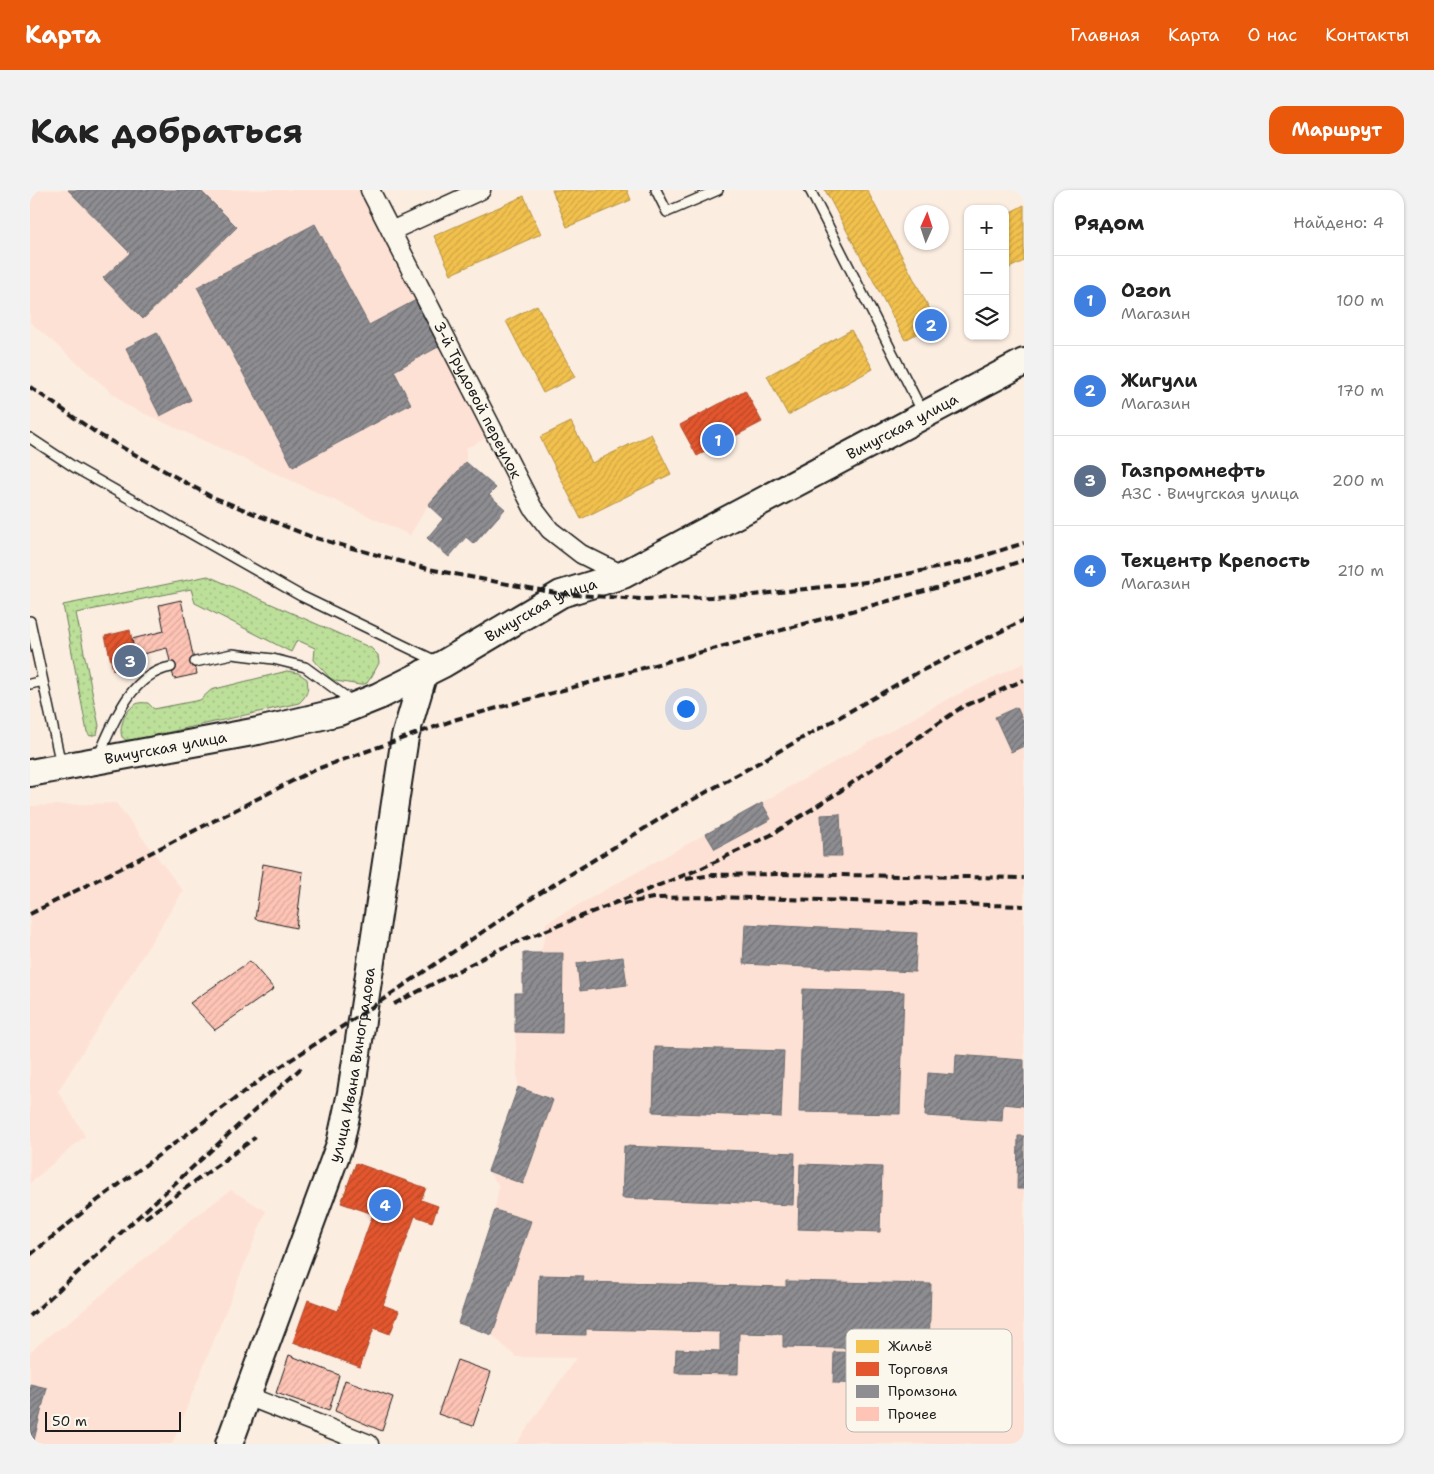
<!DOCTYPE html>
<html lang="ru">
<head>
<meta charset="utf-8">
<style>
	body { margin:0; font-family:"Shantell Sans",sans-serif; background:#f2f2f2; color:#222 }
	.controls { position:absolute; right:15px; top:15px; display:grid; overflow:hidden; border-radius:10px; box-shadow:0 1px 4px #0004 }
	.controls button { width:45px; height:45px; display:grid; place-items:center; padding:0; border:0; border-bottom:1px solid #e0e0e0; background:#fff; color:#222; font:25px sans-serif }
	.compass { position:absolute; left:874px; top:15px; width:45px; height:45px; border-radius:50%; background:#fff; box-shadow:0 1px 4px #0004; rotate:3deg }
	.scale { position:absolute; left:15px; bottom:12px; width:136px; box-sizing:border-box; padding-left:5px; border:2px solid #1c1c1c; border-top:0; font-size:14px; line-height:18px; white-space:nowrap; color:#1c1c1c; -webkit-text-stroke:4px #fbf7ec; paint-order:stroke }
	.you { position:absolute; left:655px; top:518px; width:18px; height:18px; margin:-12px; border:4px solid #fff; border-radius:50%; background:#1a73e8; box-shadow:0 0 0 8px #1a73e833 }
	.badge { display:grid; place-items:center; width:32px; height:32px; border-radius:50%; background:#ea580c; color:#fff; font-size:16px; font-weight:700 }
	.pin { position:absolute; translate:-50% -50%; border:2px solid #fff; box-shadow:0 1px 5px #0006 }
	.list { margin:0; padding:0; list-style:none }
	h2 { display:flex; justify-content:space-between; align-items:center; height:65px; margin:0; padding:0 20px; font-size:21px }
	h2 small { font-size:16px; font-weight:400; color:#767676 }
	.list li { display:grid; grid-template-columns:32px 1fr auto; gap:15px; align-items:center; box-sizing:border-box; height:90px; padding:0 20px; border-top:1px solid #e0e0e0 }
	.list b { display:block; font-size:19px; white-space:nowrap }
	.list p { margin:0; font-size:16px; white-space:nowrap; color:#767676 }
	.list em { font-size:16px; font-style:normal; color:#767676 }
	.icon { flex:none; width:28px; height:28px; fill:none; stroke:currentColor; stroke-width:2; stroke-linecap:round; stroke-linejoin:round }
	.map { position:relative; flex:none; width:994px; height:1254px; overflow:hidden; border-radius:15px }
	header { display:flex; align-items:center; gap:30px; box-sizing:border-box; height:70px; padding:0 25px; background:#ea580c; color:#fff }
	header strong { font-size:24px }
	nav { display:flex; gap:28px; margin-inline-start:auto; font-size:18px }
	.intro { display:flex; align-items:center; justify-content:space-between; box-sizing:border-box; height:120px; padding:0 30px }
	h1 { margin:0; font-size:35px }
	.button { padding:12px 22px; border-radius:15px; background:#ea580c; color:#fff; font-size:18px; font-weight:700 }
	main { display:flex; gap:30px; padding:0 30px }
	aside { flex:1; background:#fff; border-radius:15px; box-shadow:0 1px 4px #0004 }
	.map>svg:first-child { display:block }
	.built { fill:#fde1d4 }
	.grass { fill:url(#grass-dots); stroke:#6c7e5a }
	.homes { fill:url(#homes-hatch); stroke:#b2903f }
	.shops { fill:url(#shops-hatch); stroke:#a84529 }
	.industry { fill:url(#industry-hatch); stroke:#6b6b6f }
	.building { fill:url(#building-hatch); stroke:#1c1c1c }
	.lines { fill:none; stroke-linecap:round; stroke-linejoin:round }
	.lane-casing { stroke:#1c1c1c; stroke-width:12 }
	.street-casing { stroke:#1c1c1c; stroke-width:21 }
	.secondary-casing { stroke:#1c1c1c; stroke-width:30 }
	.lane { stroke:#fbf7ec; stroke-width:9 }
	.street { stroke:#fbf7ec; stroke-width:18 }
	.secondary { stroke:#fbf7ec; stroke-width:26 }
	.rail { stroke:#1c1c1c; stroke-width:4; stroke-dasharray:8 4; stroke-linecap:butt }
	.labels { text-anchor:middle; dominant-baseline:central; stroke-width:5; stroke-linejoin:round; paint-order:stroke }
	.street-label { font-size:15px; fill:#1c1c1c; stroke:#fbf7ec }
	.key { fill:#fbf7ec; stroke:#b8b5ae; stroke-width:1 }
	.key-label { font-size:14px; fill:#1c1c1c }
</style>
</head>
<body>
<header>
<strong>Карта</strong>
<nav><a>Главная</a><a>Карта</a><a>О нас</a><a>Контакты</a></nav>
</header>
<div class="intro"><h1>Как добраться</h1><a class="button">Маршрут</a></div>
<main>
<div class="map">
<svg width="994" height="1254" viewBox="0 0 994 1254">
	<defs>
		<pattern id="grass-dots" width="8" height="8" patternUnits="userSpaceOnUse" patternTransform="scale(1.25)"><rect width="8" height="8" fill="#bcdf99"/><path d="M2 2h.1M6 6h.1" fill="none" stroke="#a1bf83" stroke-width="1.8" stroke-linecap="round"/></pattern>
		<pattern id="homes-hatch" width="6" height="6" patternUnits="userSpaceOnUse" patternTransform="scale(1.25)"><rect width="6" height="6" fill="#f2c14e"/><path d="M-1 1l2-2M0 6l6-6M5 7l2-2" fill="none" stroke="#cfa544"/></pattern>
		<pattern id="shops-hatch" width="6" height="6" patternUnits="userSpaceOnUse" patternTransform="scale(1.25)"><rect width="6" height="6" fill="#e4572e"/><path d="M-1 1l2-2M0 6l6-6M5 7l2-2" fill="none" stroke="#b84726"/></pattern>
		<pattern id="industry-hatch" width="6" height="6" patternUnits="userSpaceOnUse" patternTransform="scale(1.25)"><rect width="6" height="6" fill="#8d8d92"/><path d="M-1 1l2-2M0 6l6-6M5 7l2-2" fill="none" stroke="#727276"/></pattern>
		<pattern id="building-hatch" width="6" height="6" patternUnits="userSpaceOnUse" patternTransform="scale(1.25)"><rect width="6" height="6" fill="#fec4b5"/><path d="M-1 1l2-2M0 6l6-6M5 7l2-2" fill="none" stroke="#d9a89b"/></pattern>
	</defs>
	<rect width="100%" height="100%" fill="#fcede1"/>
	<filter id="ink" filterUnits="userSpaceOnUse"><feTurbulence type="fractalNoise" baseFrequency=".02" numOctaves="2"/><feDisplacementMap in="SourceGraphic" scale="10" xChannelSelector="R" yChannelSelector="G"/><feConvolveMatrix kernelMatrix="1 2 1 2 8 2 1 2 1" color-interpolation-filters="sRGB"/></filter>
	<g filter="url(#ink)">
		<!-- built -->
		<path class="built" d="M0,0H329L457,248L436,258V272L398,315L380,345L96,215L0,132Z
			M994,473V1254H481L487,1253L546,1168L486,1167L462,1145L428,1133L465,1020L469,996L458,981L488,897L485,842V803L493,802V763H510L515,747L516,733L914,511Z
			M86,613L153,701L28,901L55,946L0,993V616Z
			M201,1000L236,1021L142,1254H0V1162L22,1143L37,1134L158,1032Z"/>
		<!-- grass -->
		<path class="grass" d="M178,386L341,458L348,465L349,473L342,486L337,493L330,495L306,491L300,488L284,470L285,458L267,450L261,462L169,415L165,413L161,399L46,423L69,536L67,544L60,546L57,542L33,415Z
			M257,481L268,483L277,489C279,500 277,506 269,513L104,550H96L92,547C88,536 97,516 109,513C112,512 115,513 118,513L124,519L170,510L181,500Z"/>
		<!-- homes -->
		<path class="homes" d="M522,0H597L601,10L537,37Z
			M795,0H837L907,133L875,150Z
			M494,6L511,44L421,84L404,46Z
			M994,15V71L975,80V25Z
			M507,115L545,187L513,203L476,131Z
			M821,140L843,179L758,225L737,186Z
			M541,232L562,273L621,244L641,284L551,329L510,247Z"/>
		<!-- shops -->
		<path class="shops" d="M715,200L732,232L667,266L650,235Z
			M100,440L107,474L83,480L75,446Z
			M326,973L396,998L391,1010L408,1016L402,1032L385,1026L353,1115L369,1121L360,1144L344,1138L330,1177L263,1152L278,1110L308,1121L343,1024L311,1013Z"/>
		<!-- industry -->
		<path class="industry" d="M38,0H170L207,37L113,129L73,88L100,63Z
			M285,34L339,135L386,110L410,156L364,181L381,214L263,277L167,97Z
			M127,142L161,210L130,226L96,158Z
			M436,272L466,298L459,305L475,319L444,354L436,347L419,367L397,348L413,329L398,315Z
			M987,517L994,533V556L981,562L965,527Z
			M732,613L741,629L685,659L676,644Z
			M810,624L812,666H793L791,625Z
			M715,734L887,743L885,782L713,774Z
			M493,763H533L532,843L485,842V803H493Z
			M593,767L597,795L550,801L547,773Z
			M773,799L874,802L870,924L769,922Z
			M625,857L754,861L751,927L623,922Z
			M926,865L994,870V916L973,914L972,931L895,926L898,883L925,885Z
			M488,897L523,910L493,994L458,981Z
			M988,946H994V999H987Z
			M594,956L765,963L763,1015L592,1008Z
			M770,974L852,977L850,1042L768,1039Z
			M465,1020L501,1031L462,1145L428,1133Z
			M509,1085L554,1086L553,1092L756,1097V1091L901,1094L899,1160H888V1197H865L866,1159L753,1157V1144L709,1143L708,1184L645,1183L646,1159L690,1161V1142L556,1139V1145L507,1144Z
			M804,1162L851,1163L850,1194L803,1193Z
			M0,1194L17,1198L3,1254H0Z"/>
		<!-- building -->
		<path class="building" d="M151,410L167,484L144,489L137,458L105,466L102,449L134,441L129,415Z
			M233,674L273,682L266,738L225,729Z
			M220,771L244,799L185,840L160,813Z
			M259,1165L309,1185L299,1221L246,1203Z
			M427,1170L461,1182L443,1236L408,1224Z
			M315,1190L363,1207L352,1241L305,1221Z"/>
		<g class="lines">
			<!-- lane casing -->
			<g class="lane-casing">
				<path id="lane" d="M626,0L637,22L688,0
					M780,0L893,223
					M0,248L44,277L271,406L408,472
					M0,431L31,575
					M165,472L202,464L243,469L275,477L323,512
					M0,494L13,491
					M69,565C84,531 101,484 141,477"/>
			</g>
			<!-- street casing -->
			<g class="street-casing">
				<g id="street">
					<path id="s1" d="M340,0L503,318L520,340L551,364L593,385"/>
					<path d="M361,41L451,0"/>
					<path d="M217,1206L339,1254"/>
				</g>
			</g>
			<!-- secondary casing -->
			<g class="secondary-casing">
				<g id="secondary">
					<path id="s2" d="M0,583L228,541L309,522L349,506L413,474L531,404L593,385L994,172"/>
					<path id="s3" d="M199,1254L310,954L321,903L375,547L394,483"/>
				</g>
			</g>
			<!-- lane -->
			<use href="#lane" class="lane"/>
			<!-- street -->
			<use href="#street" class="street"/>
			<!-- secondary -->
			<use href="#secondary" class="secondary"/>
			<!-- rail -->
			<path class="rail" d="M0,197L68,244L180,306L282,347L398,379L531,404L611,409L715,406L844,391L934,372L994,353
				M656,689L683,685L751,684L994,688
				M593,714L623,708L686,707L994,716
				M0,724L284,580L427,529L942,388L994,370
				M364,814L472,758L672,678L741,645L806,604L932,517L994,490
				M115,1028L226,947
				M0,1065L68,1010L233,888L333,823L507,705L641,622L808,528L887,483L994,430
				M0,1126L271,878"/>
		</g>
	</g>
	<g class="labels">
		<!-- street labels -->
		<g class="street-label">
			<text stroke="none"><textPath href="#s1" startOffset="236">3-й Трудовой переулок</textPath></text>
			<text stroke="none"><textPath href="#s2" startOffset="948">Вичугская улица</textPath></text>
			<text stroke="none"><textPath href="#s2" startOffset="542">Вичугская улица</textPath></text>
			<text stroke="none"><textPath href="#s2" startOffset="138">Вичугская улица</textPath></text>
			<text stroke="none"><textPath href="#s3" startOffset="400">улица Ивана Виноградова</textPath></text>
		</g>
	</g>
	<!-- legend -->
	<rect x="816" y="1139" width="166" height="103" rx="8" class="key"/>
	<rect x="826" y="1150" width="23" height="13" fill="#f2c14e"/>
	<rect x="826" y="1172" width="23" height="14" fill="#e4572e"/>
	<rect x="826" y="1195" width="23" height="13" fill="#8d8d92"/>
	<rect x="826" y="1217" width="23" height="14" fill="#fec4b5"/>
	<g class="key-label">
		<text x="858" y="1161">Жильё</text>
		<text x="858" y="1184">Торговля</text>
		<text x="858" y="1206">Промзона</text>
		<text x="858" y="1229">Прочее</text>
	</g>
</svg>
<div class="controls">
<button>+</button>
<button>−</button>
<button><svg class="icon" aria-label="layers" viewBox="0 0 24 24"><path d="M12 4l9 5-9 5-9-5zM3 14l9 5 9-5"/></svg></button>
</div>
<svg class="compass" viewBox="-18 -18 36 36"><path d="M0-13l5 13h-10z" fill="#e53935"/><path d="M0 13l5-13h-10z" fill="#767676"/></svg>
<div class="scale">50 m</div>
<div class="you"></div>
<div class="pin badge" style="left:688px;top:250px;background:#3f7fe0">1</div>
<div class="pin badge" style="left:901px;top:135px;background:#3f7fe0">2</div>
<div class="pin badge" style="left:100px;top:471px;background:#5c6f8a">3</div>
<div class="pin badge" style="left:355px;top:1015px;background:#3f7fe0">4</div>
</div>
<aside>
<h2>Рядом<small>Найдено: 4</small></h2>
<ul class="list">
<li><span class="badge" style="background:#3f7fe0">1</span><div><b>Ozon</b><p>Магазин</p></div><em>100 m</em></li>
<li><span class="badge" style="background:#3f7fe0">2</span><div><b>Жигули</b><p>Магазин</p></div><em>170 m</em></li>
<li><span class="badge" style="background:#5c6f8a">3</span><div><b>Газпромнефть</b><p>АЗС · Вичугская улица</p></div><em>200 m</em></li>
<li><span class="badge" style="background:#3f7fe0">4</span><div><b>Техцентр Крепость</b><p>Магазин</p></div><em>210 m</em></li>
</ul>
</aside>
</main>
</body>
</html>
